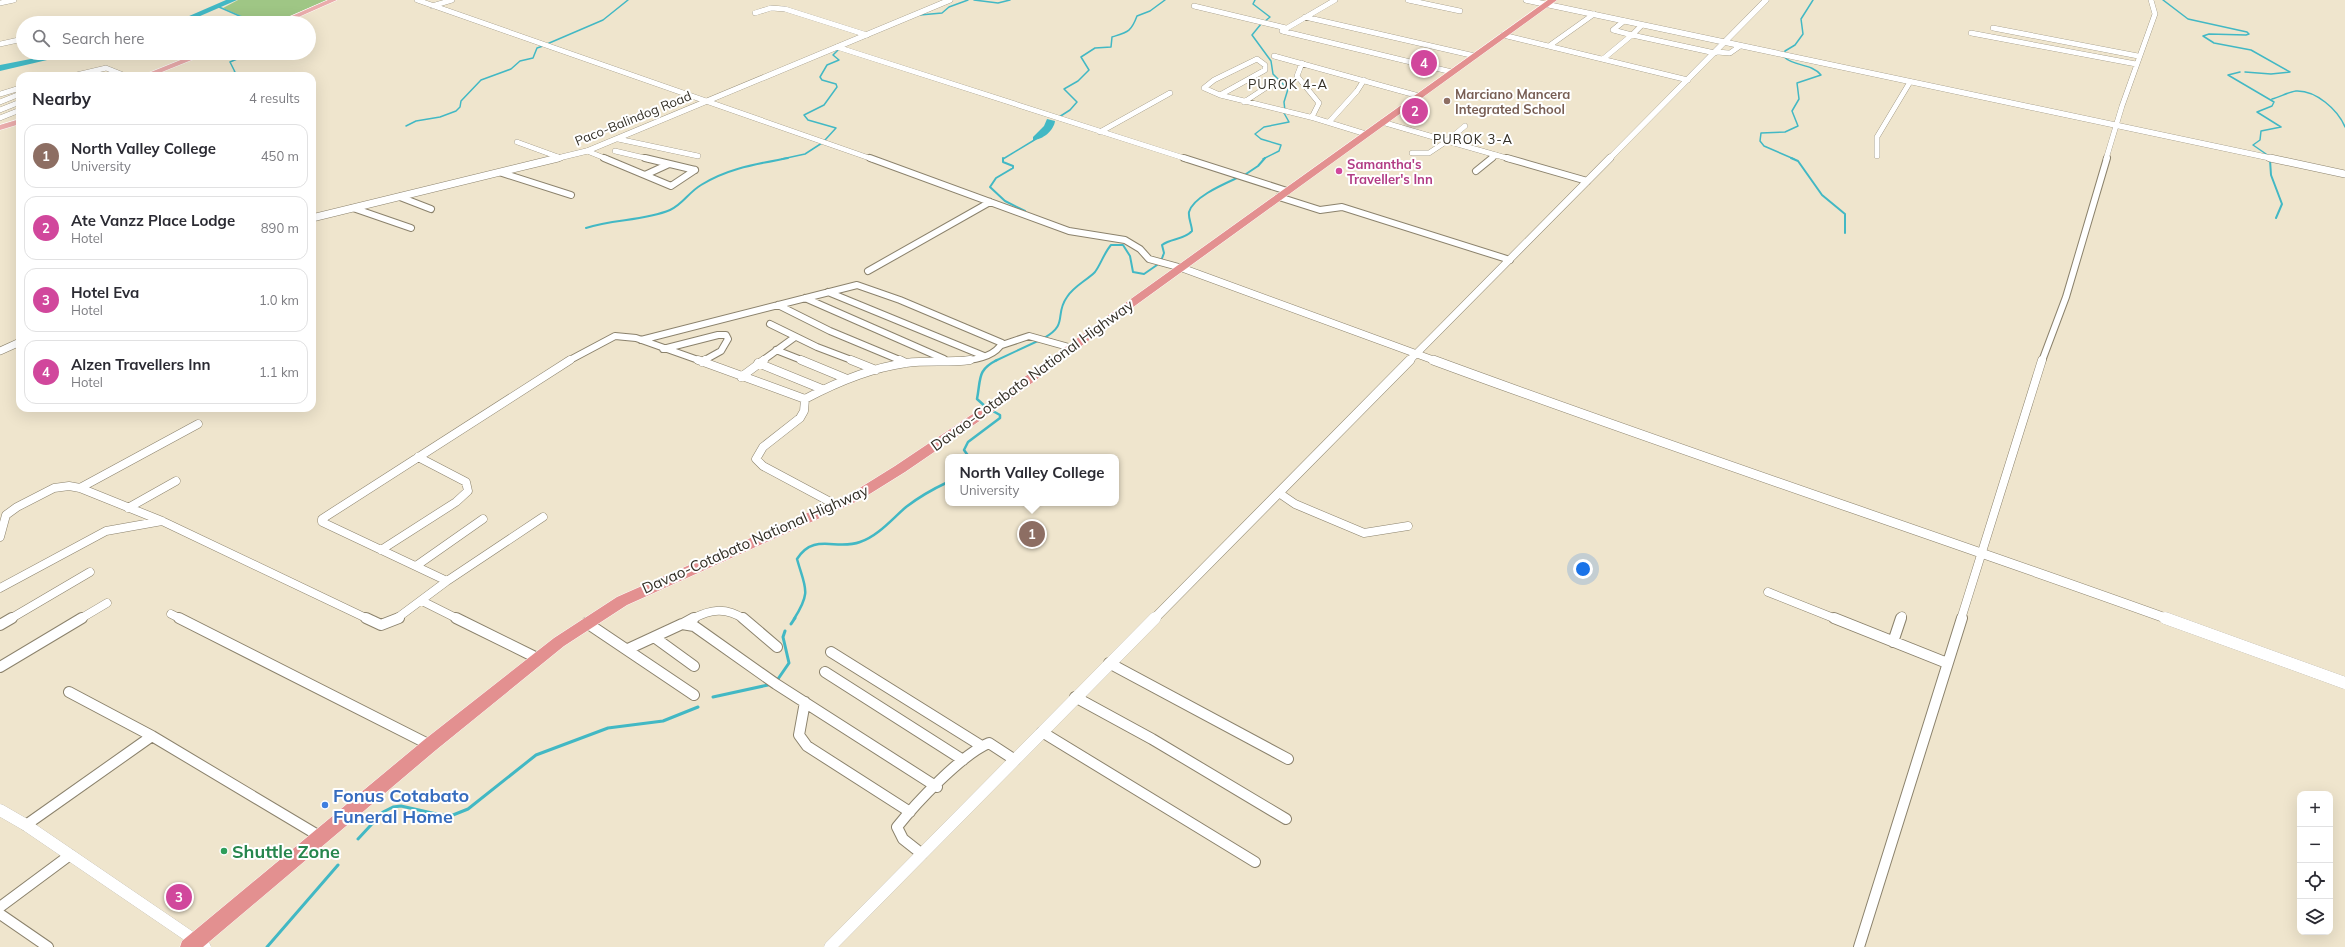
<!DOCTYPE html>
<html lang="en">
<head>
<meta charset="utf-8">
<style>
	body { margin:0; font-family:Mulish,sans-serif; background:#f7f7f7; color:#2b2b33 }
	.controls { position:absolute; right:12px; bottom:12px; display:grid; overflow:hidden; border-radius:8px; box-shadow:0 4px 16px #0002 }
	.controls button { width:36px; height:36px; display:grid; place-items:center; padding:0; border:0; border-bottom:1px solid #e1e1e2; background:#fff; color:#2b2b33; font:20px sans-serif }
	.you { position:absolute; left:1583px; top:569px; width:14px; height:14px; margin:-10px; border:3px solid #fff; border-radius:50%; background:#1a73e8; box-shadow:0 0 0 6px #1a73e833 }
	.badge { display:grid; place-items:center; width:26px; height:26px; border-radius:50%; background:#b45309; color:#fff; font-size:13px; font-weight:700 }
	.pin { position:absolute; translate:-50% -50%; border:2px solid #fff; box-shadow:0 1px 4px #0006 }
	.popup { position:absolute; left:945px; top:454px; width:174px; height:52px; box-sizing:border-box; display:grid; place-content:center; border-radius:8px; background:#fff; filter:drop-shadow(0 1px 3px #0005); font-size:13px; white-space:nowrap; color:#7c7c81 }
	.popup b { font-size:15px; color:#2b2b33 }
	.popup::after { content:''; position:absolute; left:50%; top:100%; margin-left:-8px; border:8px solid transparent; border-top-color:#fff }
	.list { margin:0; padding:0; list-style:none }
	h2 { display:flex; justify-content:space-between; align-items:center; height:52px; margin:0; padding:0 16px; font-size:17px }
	h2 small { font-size:13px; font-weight:400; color:#7c7c81 }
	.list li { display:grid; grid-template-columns:26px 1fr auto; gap:12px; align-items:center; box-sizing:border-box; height:64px; margin:0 8px 8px; padding:0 8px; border:1px solid #e1e1e2; border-radius:12px }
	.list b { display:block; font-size:15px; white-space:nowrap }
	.list p { margin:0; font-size:13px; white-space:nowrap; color:#7c7c81 }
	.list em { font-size:13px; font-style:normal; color:#7c7c81 }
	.icon { flex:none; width:22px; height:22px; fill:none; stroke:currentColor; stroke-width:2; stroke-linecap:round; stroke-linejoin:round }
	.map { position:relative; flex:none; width:2345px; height:947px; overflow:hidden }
	.search { position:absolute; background:#fff; box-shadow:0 4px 16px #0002; left:16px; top:16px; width:300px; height:44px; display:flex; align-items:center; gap:10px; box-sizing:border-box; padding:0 14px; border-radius:22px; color:#7c7c81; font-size:15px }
	.panel { position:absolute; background:#fff; box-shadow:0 4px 16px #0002; left:16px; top:72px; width:300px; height:340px; border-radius:12px }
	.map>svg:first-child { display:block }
	.green { fill:#9fc685 }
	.water { fill:#42b8c4 }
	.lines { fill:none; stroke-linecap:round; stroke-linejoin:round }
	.stream-far3 { stroke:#42b8c4; stroke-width:1.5 }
	.stream-far2 { stroke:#42b8c4; stroke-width:2 }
	.stream-far1 { stroke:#42b8c4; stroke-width:2.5 }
	.stream { stroke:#42b8c4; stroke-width:3 }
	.river { fill:#42b8c4; fill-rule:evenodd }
	.minor-far3-casing { stroke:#8b826c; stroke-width:5.5 }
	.minor-far2-casing { stroke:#8b826c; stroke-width:8 }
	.minor-far1-casing { stroke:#8b826c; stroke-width:9 }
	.minor-casing { stroke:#8b826c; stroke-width:12 }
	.tertiary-far3-casing { stroke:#8b826c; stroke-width:6 }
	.tertiary-far2-casing { stroke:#8b826c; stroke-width:8 }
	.tertiary-far1-casing { stroke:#8b826c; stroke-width:10 }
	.tertiary-casing { stroke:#8b826c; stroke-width:12 }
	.primary-casing { stroke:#fff; stroke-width:1 }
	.trunk-casing { stroke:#fff; stroke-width:1 }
	.minor-far3 { stroke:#fff; stroke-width:5 }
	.minor-far2 { stroke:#fff; stroke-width:6 }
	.minor-far1 { stroke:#fff; stroke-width:8 }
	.minor { stroke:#fff; stroke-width:10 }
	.tertiary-far3 { stroke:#fff; stroke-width:5.5 }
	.tertiary-far2 { stroke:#fff; stroke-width:7 }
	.tertiary-far1 { stroke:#fff; stroke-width:9 }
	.tertiary { stroke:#fff; stroke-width:12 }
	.primary { fill:#eaacac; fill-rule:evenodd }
	.trunk { fill:#e39090; fill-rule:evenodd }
	.education-dot { fill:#8d6e63; stroke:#fff; stroke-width:1.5 }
	.hotel-dot { fill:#d1479c; stroke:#fff; stroke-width:1.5 }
	.shop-dot { fill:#3f7fe0; stroke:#fff; stroke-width:1.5 }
	.leisure-dot { fill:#2e9e5b; stroke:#fff; stroke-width:1.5 }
	.labels { text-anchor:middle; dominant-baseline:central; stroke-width:4; stroke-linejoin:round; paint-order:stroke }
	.far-neighbourhood-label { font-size:13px; letter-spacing:1px; fill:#332f26; stroke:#fff }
	.far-education-label { font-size:13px; font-weight:bold; fill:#785e54; stroke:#fff; text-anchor:start }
	.far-street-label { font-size:13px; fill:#332f26; stroke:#fff }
	.far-hotel-label { font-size:13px; font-weight:bold; fill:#b23c85; stroke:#fff; text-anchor:start }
	.street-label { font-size:15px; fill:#332f26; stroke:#fff }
	.near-shop-label { font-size:18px; font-weight:bold; fill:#366cbe; stroke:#fff; text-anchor:start }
	.near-leisure-label { font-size:18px; font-weight:bold; fill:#27864d; stroke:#fff; text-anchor:start }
</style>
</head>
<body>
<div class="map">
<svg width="2345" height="947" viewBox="0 0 2345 947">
	<rect width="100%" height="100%" fill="#efe5cd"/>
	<!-- green -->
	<path class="green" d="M238,0H328L273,23L252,21L223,8Z"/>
	<!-- water -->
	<path class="water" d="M1047,119L1055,121C1054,130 1043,140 1033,140V137L1044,126Z"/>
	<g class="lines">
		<!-- stream-far3 -->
		<path class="stream-far3" d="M974,0L998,3L1010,0
			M1255,0L1253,4L1270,17L1264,22
			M2163,0L2188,19L2247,32L2249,34L2246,35L2209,34L2203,36L2214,43L2251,50L2290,72L2271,74L2245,72
			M219,7L251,21V23
			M920,15L942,13L949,7L968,0
			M1261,24L1252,35L1271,61L1273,74L1288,89L1284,102L1285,111
			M547,44L603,20L628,0
			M1785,54V51L1795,45L1803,34L1801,19L1813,0
			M1784,57C1795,67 1811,63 1821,75L1797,83L1799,99L1792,111L1798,126L1785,132L1761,133L1760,141L1764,146L1794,159
			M2240,72L2228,75L2274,102L2272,106L2257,112L2281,127L2261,131L2260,140L2253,145L2269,156
			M226,76L235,72L230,62L251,53
			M2272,99C2280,97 2288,92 2296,91C2316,90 2338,110 2345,127
			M1059,117L1070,110L1077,102L1064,89L1078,81L1089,70L1081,57L1095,48L1111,47L1112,37C1128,32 1131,32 1137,16L1150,11L1165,0
			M406,126L416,121L440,117L456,111L460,107L461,101L481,80L511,69L520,61L533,58L537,48L543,46
			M825,140L836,128L808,120L804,115L824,105L837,87L836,84L822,80L820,77L827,65L839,60L833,55L839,49
			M782,159L805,154L822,143
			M1003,159L1036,139
			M1263,159L1279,151L1281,145L1261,139L1255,134L1264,127L1289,122L1284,113"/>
		<!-- stream-far2 -->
		<path class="stream-far2" d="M1003,158V162L1013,166V168L996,178L990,187L1005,201L1025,211
			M1791,158L1798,161L1822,195L1845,214V233
			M2270,160L2271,175L2282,204L2276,218
			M1243,176L1258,166L1265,158
			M586,228C613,219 644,221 670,210C682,205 689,192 701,185C728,168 757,164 788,158
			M1161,261L1164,253L1162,245C1171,238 1184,240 1192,231C1192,225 1188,218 1189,212C1193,197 1224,184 1237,178
			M1044,338C1069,324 1054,315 1067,297C1074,286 1086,281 1095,272C1101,264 1104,253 1111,245H1123L1130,256L1133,272L1144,274L1157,265
			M995,361L1040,340"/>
		<!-- stream-far1 -->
		<path class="stream-far1" d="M987,408L977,399C981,378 977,370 997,360
			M969,457L964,450L968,442L1000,418V415L991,410
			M794,619C812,591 805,588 797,559C814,532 836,551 860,542C878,536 892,519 906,507C919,497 933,489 948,482"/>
		<!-- stream -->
		<path class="stream" d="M791,624L795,618
			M778,679L789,663L783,637L785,631
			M713,697L768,685
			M358,839L383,812L393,807L401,806L441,815H453L468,809L536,755L608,728L663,721L698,707
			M267,947L338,865"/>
		<!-- river -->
		<path class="river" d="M226,0H237L184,23H173Z
			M61,53H77L0,71V65Z"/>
		<!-- minor-far3 casing -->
		<g class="minor-far3-casing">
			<path id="minor-far3" d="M417,0L872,159
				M1408,0L1460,11
				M0,3L14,0
				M432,6L452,0
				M1194,6L1286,28
				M755,13L771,8L785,9L867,35
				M1305,17L1475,56
				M1624,21L1613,30L1632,35L1642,25
				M1993,28L2138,56
				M1282,31L1452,72
				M1282,31L1335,0
				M1971,33L2136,64
				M1503,35L1688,80
				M0,44L23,39
				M1549,46L1594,14
				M837,47L1187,159
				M1716,52L1730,53L1740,46
				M1274,56L1419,96
				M1257,59L1265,65V70L1220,95L1204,88L1214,80Z
				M1603,59L1632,35L1715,53
				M1302,63L1297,76L1319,103L1312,117
				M72,76L106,68L126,76
				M0,94L20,88
				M1220,95L1314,118L1366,134
				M0,102L20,94
				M1244,102L1270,85
				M0,110L20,102
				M0,118L20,110
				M1330,121L1357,91L1364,80
				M1382,122L1447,141
				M1465,126L1447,141L1510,159
				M1100,132L1170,93
				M618,139L698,156
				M517,142L561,158
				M587,151L607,159
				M615,151L649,159
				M1412,153H1429L1447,141
				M1877,156V137L1910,82
				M1491,159L1496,155
				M2106,159L2122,106L2155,14L2151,0"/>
		</g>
		<!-- minor-far2 casing -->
		<g class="minor-far2-casing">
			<path id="minor-far2" d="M604,158L671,186L695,170
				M645,158L695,170
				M870,158L1069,231L1125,240L1140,249L1149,259L1182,268
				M1184,158L1287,191
				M1507,158L1587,181
				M1476,171L1492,158
				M502,173L571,195
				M645,175L669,164
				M400,197L431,209
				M1279,197L1320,210L1342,207L1510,260
				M353,208L411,228
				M868,271L990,202
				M828,292L984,356
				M805,298L944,359
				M778,305L830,331L902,361
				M770,324L817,347L854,361
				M641,340L857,285L900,300L1002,343C995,357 974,360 960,361
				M1002,345L1029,336L1072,348
				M663,349L718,335H726L728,339L721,351L703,361
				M776,350L804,361
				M568,361L615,336L636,338L701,361
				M762,361L795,337
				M2042,361L2066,297L2107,158"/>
		</g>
		<!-- minor-far1 casing -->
		<g class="minor-far1-casing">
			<path id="minor-far1" d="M698,360L805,399L804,411L800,418L763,447L756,459L763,466L836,505
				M801,360L847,379
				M851,360L876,370
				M900,360L906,363
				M702,362L705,360
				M758,363L822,389
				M741,377L764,360
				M805,399C837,382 870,368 906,363C927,360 949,363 970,360
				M80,488L198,424
				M1279,493L1295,504L1364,533L1408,526
				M128,508L176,481
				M0,537L6,515L17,507L54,488L69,486L80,488L162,521L368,619
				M381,550L456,502L468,491L466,482L418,457
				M416,566L483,519
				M447,581L322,522V519L570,360
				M0,588L106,531L162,521
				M1768,592L1836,619
				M422,601L458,619
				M171,614L181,619
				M10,619L90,572
				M80,619L107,603
				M396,619L447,581L543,517
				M692,619C711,609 726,607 744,619
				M1901,619L1902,616
				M1961,619L2042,360"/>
		</g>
		<!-- minor casing -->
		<g class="minor-casing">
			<path id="minor" d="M179,618L430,745
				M366,618L381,625L399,618
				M456,618L537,658
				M743,618L777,647
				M1834,618L1947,663
				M587,623L694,695
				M683,624L694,618
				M0,625L12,618
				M654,637L694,666
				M1893,642L1901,618
				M628,649L682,624L694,626L776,684L937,787
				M831,652L980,745
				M1109,663L1288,759
				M0,667L82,618
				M825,672L963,760
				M69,692L152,736L321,837
				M1075,697L1152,739L1286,819
				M805,702L799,735L807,746L910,812
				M1042,732L1255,862
				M26,825L152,736
				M922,854L903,839L897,827C916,803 961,755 989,743L1015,760
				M0,907L70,855
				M0,914L48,947
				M1859,947L1962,618"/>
		</g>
		<!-- tertiary-far3 casing -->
		<g class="tertiary-far3-casing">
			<path id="tertiary-far3" d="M1526,0L2275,159
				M554,159L587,151L950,0
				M1609,159L1766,0"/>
		</g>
		<!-- tertiary-far2 casing -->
		<g class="tertiary-far2-casing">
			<path id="tertiary-far2" d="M2270,158L2345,174
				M312,218L558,158
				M1182,268L1436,361
				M0,351L20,342
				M1409,361L1610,158"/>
		</g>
		<!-- tertiary-far1 casing -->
		<g class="tertiary-far1-casing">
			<path id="tertiary-far1" d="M1433,360C1677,450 1923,531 2168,619
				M1154,619L1410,360"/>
		</g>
		<!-- tertiary casing -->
		<g class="tertiary-casing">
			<path id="tertiary" d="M2165,618L2345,683
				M0,810L26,825L205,947
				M830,947L1155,618"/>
		</g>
		<!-- primary casing -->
		<g class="primary-casing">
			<path id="primary" d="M328,0H337L285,23H276Z
				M198,53H209L152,76H141Z
				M20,119V124L0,130V125Z"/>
		</g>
		<!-- trunk casing -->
		<g class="trunk-casing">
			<path id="trunk" d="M1548,0H1557L1136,305L1000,407L905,472L860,500L627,605L564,646L436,750L203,947H180L182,941L424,740L554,638L617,597L850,494L895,466L992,401L1128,301Z"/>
		</g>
		<!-- minor-far3 -->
		<use href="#minor-far3" class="minor-far3"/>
		<!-- minor-far2 -->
		<use href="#minor-far2" class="minor-far2"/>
		<!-- minor-far1 -->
		<use href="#minor-far1" class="minor-far1"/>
		<!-- minor -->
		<use href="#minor" class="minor"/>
		<!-- tertiary-far3 -->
		<use href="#tertiary-far3" class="tertiary-far3"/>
		<!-- tertiary-far2 -->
		<use href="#tertiary-far2" class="tertiary-far2"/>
		<!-- tertiary-far1 -->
		<use href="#tertiary-far1" class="tertiary-far1"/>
		<!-- tertiary -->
		<use href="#tertiary" class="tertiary"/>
		<!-- primary -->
		<use href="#primary" class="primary"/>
		<!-- trunk -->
		<use href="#trunk" class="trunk"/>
	</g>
	<!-- markers -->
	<circle class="education-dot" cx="1447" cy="101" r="4"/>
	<circle class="hotel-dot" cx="1339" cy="171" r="4"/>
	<circle class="shop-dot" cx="325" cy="805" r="4"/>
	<circle class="leisure-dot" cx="224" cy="851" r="4"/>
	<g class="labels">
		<!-- far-neighbourhood labels -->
		<g class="far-neighbourhood-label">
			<text x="1288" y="84">PUROK 4-A</text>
			<text x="1473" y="139">PUROK 3-A</text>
		</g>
		<!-- far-education labels -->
		<g class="far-education-label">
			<text x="1455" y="94">Marciano Mancera<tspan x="1455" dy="15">Integrated School</tspan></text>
		</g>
		<!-- far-street labels -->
		<g class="far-street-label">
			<text transform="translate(633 118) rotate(-22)">Paco-Balindog Road</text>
		</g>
		<!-- far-hotel labels -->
		<g class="far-hotel-label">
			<text x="1347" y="164">Samantha's<tspan x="1347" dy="15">Traveller's Inn</tspan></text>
		</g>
		<!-- street labels -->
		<g class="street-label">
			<text transform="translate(1032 375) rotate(-36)">Davao-Cotabato National Highway</text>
			<text transform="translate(755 539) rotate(-24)">Davao-Cotabato National Highway</text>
		</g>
		<!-- near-shop labels -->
		<g class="near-shop-label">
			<text x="333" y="795">Fonus Cotabato<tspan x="333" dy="21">Funeral Home</tspan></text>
		</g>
		<!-- near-leisure labels -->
		<g class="near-leisure-label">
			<text x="232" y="851">Shuttle Zone</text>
		</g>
	</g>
</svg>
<div class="controls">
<button>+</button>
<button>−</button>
<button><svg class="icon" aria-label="locate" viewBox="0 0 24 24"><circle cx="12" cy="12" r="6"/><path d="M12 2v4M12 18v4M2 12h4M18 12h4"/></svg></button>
<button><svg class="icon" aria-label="layers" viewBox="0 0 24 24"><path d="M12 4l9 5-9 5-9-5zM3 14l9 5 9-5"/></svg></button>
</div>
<div class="you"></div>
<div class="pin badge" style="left:1032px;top:534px;background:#8d6e63">1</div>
<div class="popup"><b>North Valley College</b>University</div>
<div class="pin badge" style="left:1415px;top:111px;background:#d1479c">2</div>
<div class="pin badge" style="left:179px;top:897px;background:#d1479c">3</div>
<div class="pin badge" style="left:1424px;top:63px;background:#d1479c">4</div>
<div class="search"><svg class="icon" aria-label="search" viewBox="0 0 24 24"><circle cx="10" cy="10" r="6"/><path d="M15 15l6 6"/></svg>Search here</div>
<section class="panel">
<h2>Nearby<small>4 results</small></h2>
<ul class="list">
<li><span class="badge" style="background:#8d6e63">1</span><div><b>North Valley College</b><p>University</p></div><em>450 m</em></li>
<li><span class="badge" style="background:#d1479c">2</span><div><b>Ate Vanzz Place Lodge</b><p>Hotel</p></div><em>890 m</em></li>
<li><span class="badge" style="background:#d1479c">3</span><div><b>Hotel Eva</b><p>Hotel</p></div><em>1.0 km</em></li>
<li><span class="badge" style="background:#d1479c">4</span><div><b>Alzen Travellers Inn</b><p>Hotel</p></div><em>1.1 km</em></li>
</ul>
</section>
</div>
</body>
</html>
